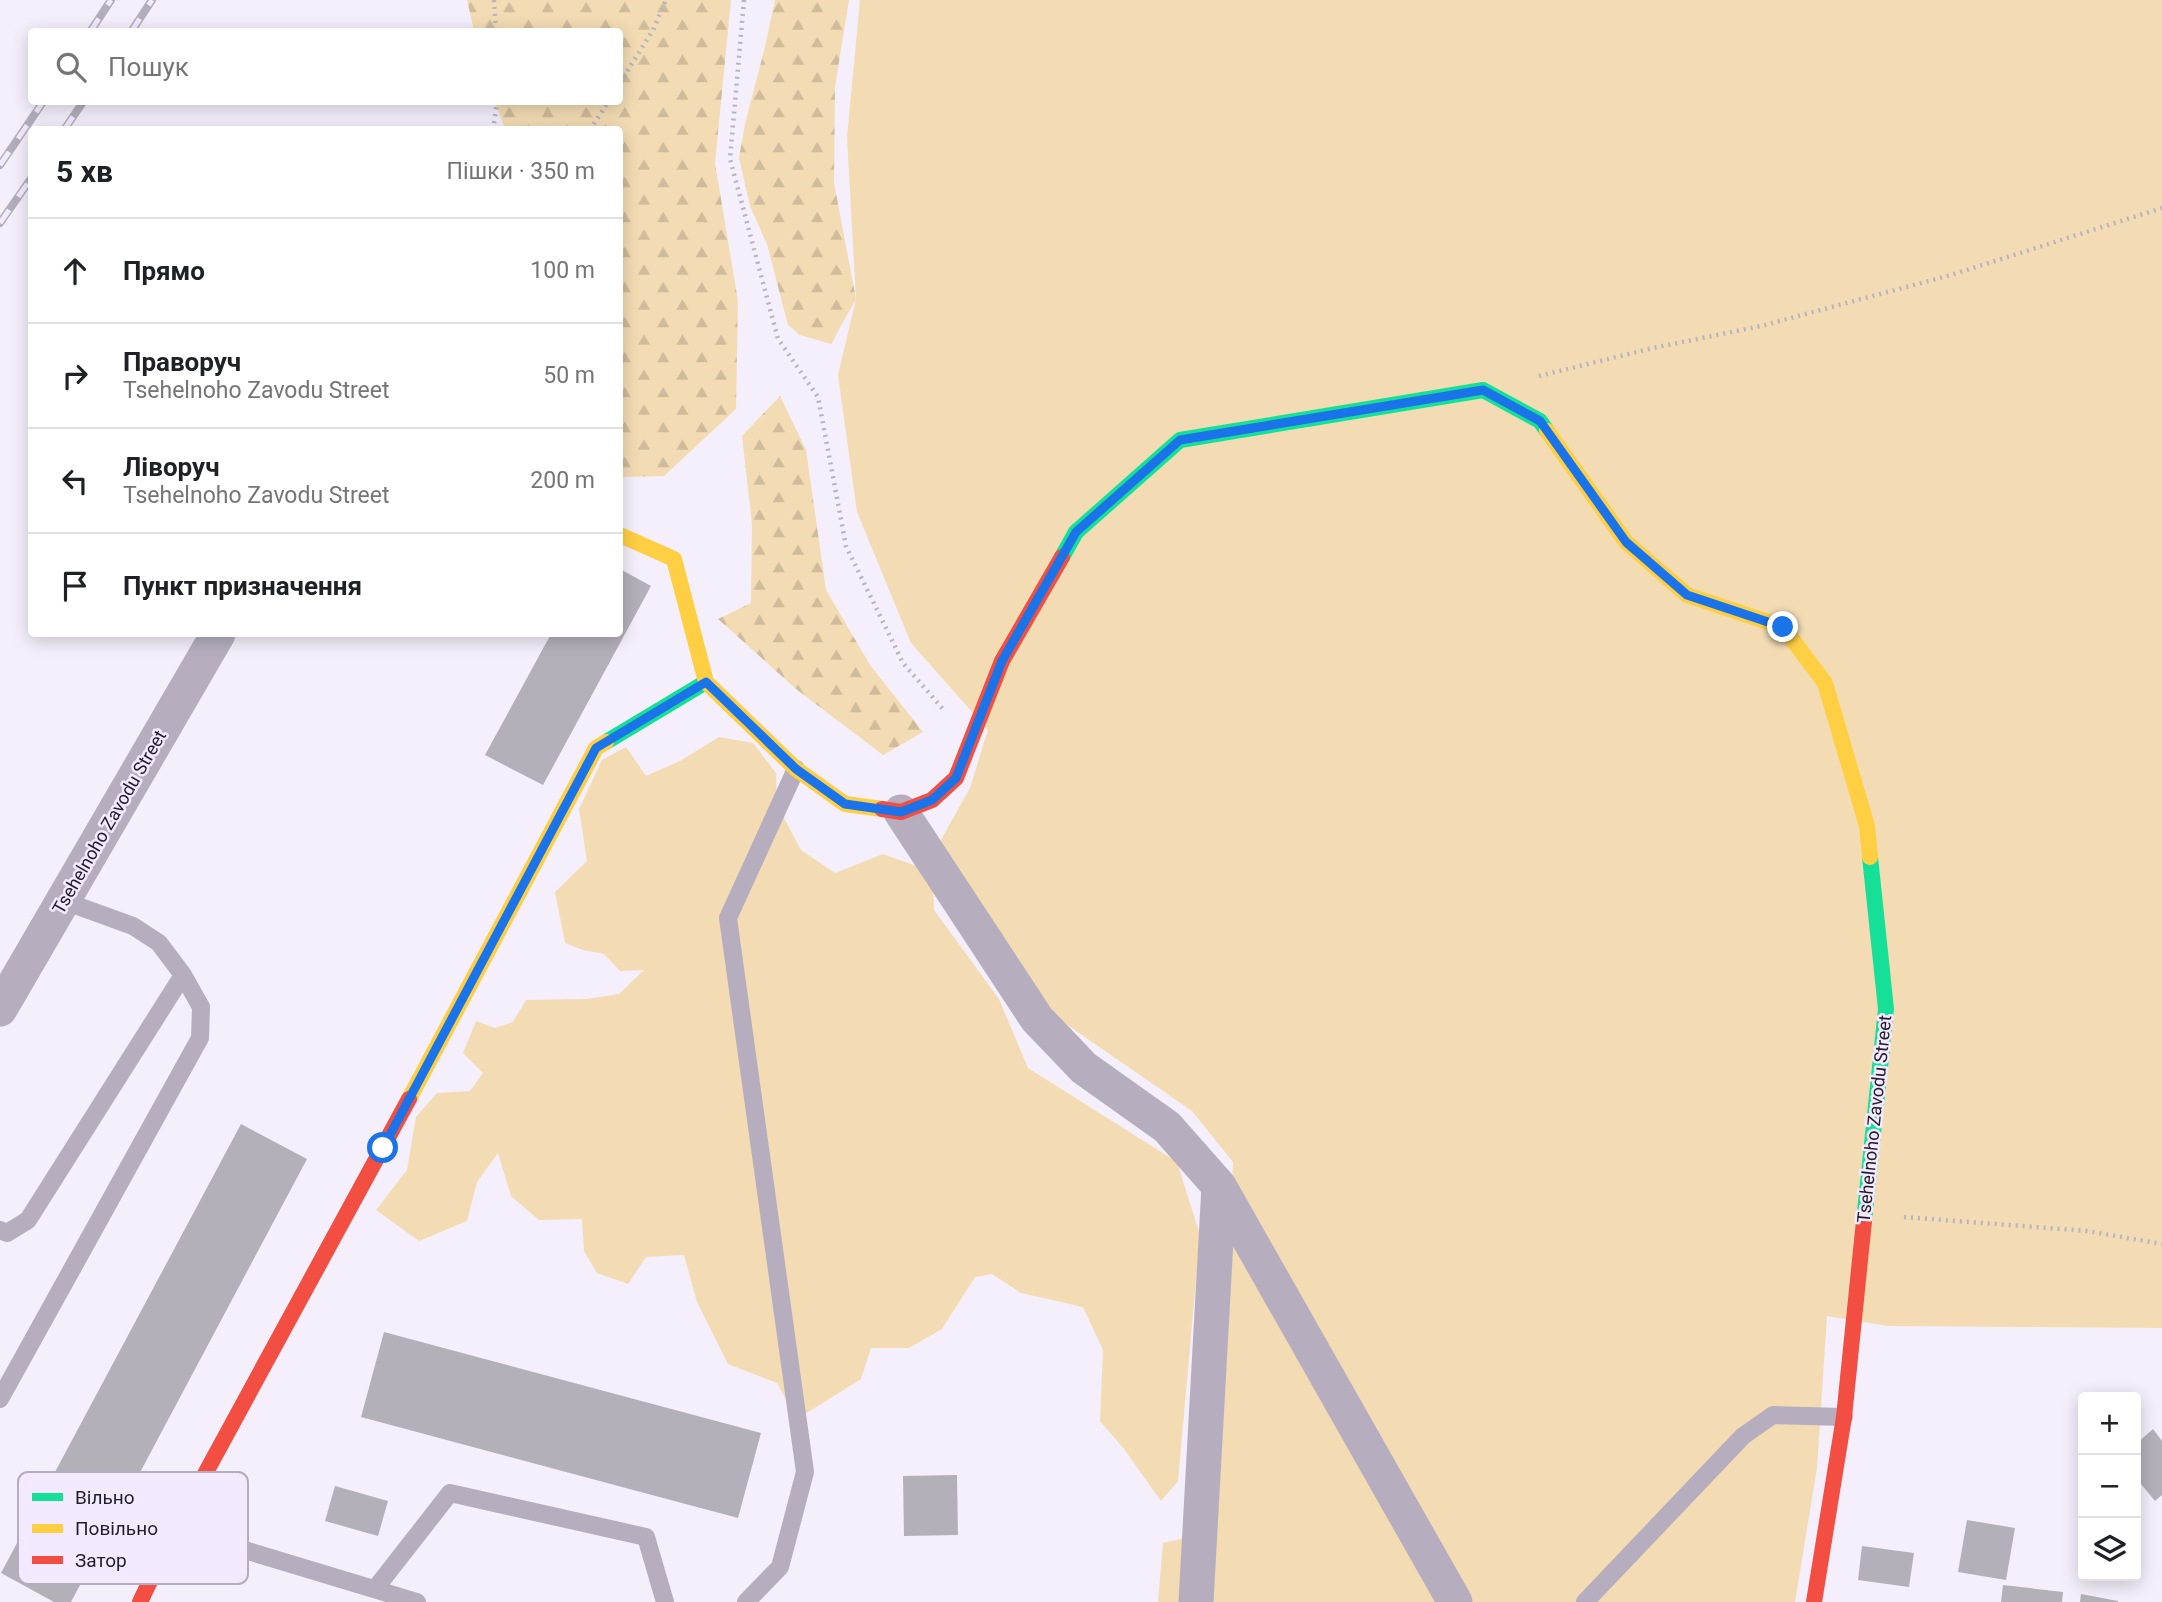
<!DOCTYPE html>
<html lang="uk">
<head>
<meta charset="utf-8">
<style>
	body { margin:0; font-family:Roboto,sans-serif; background:#f2f2f2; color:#202124 }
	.controls { position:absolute; right:21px; bottom:21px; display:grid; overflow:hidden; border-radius:7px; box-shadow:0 4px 18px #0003 }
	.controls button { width:63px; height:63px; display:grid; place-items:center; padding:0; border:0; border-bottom:2px solid #e0e0e0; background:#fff; color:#202124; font:35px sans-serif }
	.stop { position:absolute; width:21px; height:21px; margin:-16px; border:5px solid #1a73e8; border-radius:50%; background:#fff }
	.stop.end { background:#1a73e8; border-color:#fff; box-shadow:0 2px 7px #0008 }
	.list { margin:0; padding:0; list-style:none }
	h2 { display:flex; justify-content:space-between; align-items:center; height:91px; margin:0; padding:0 28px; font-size:30px }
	h2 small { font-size:23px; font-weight:400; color:#757577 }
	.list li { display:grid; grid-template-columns:46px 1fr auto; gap:21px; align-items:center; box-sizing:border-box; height:105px; padding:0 28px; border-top:2px solid #e0e0e0 }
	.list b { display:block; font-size:26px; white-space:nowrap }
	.list p { margin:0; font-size:23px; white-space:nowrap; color:#757577 }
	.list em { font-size:23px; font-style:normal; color:#757577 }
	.icon { flex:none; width:38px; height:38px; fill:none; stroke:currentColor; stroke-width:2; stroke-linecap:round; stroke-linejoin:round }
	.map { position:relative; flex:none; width:2162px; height:1602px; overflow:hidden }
	.search { position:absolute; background:#fff; box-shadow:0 4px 18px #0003; left:28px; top:28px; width:595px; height:77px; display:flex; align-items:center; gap:18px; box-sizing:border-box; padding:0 24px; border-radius:7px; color:#757577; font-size:26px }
	.panel { position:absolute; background:#fff; box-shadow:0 4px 18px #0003; left:28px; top:126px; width:595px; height:511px; border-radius:7px }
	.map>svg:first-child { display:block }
	.grass { fill:#f3dcb4 }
	.forest { fill:url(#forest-firs) }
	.building { fill:#b4b0ba }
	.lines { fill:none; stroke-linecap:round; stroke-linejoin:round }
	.path { stroke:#b8b3c0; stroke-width:4.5; stroke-dasharray:2 5; stroke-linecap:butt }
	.lane { stroke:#b6aebf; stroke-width:18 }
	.street { stroke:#b6aebf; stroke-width:35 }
	.fast { stroke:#16e098; stroke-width:16 }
	.slow { stroke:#ffcf43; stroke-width:16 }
	.jam { stroke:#f24e42; stroke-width:16 }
	.rail-casing { stroke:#b3aebb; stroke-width:8 }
	.rail { stroke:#f3eaff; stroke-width:5; stroke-dasharray:16; stroke-linecap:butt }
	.route { stroke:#1a73e8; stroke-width:9 }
	.labels { text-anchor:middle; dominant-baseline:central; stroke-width:5; stroke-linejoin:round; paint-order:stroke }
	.street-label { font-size:18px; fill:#221d29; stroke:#f3eaff }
	.key { fill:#f3eaff; stroke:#b4acbf; stroke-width:2 }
	.key-label { font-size:19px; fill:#221d29 }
</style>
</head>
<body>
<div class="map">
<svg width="2162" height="1602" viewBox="0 0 2162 1602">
	<defs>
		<pattern id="forest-firs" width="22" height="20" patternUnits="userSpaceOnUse" patternTransform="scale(1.75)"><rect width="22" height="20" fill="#f3dcb4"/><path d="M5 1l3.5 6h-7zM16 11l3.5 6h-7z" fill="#d0bc9b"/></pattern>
	</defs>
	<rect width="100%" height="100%" fill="#f4effa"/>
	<!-- grass -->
	<path class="grass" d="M860,0H2162V1328L1888,1326L1827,1316L1817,1468L1795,1602H1158L1163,1543L1217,1531L1233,1162L1192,1111L1053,1015L937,847L970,788L988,730L911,643L857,512L838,375L856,299L847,137Z
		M719,737L753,743L776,773L777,805L801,850L835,873L883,854L933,872L934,910L999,999L1028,1068L1177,1162L1200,1235L1178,1481L1161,1501L1124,1449L1100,1421L1103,1350L1083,1307L1021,1293L992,1274L975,1277L942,1329L909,1348H871L861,1379L797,1419L777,1383L728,1364L697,1302L684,1255L646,1257L628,1284L597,1273L584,1251L582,1219L539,1220L511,1196L498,1153L477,1182L467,1221L419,1241L376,1210L407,1170L416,1117L437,1093L470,1091L483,1073L463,1053L476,1021L495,1028L513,1022L526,1000L586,999L619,994L644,970L620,971L604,954L583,950L565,943L555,892L587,861L579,809L602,760L626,747L646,776L680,761Z"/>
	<!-- forest -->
	<path class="forest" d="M467,0H731L715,163L738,301L736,409L664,476L620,477V130L505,129L495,102H620V32L474,31Z
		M775,0H849L835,87L834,183L856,299L831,344L800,335L788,325L767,244L750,206L739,158L745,124L765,47Z
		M780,396L806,450L826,590L870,665L923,732L883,755L796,689L718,619L751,603L752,524L742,436Z"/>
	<!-- building -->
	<path class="building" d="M620,569L651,586L543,785L485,755L551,634H620Z
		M241,1124L307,1159L71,1602H54L1,1573Z
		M384,1332L761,1433L738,1518L361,1417Z
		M2153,1429L2162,1441V1495L2155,1501L2136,1478V1444Z
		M957,1475L958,1535L904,1536L903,1476Z
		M335,1486L388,1501L378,1536L325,1521Z
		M1967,1520L2015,1528L2006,1580L1958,1572Z
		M1862,1546L1914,1553L1909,1587L1858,1580Z
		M2003,1585L2063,1592L2062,1602H2001Z
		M2081,1594L2118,1601V1602H2080Z"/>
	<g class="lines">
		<!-- path -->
		<path class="path" d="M494,0L496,32
			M744,0L730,159L778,339L818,397L846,546L903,663L943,709
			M620,83L653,30L666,0
			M493,130L497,102
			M590,130L608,102
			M1539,376L1653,348L1761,326L1951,275L2162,208
			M1904,1217L2087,1231L2162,1244"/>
		<!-- lane -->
		<path class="lane" d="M0,1230L7,1233L28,1220L183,975
			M0,1399L200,1038L201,1007L183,975L159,943L133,926L64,901
			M175,1529L417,1602
			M375,1589L450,1493L646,1537L665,1602
			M746,1602L780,1567L805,1472L728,918L796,769
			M1585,1602L1743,1436L1773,1415L1844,1417"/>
		<!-- street -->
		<path class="street" d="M901,812L1037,1019L1084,1068L1167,1127L1219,1186L1455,1602
			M0,1009L218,634
			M1196,1602L1219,1186"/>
		<!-- fast -->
		<path class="fast" d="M1062,557L1076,532L1180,440L1483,390L1540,421L1547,431
			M606,742L706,682
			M1864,1221L1886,1009L1870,857"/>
		<!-- slow -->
		<path class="slow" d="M1547,431L1626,542L1687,595L1783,627L1825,683L1867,826L1870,857
			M620,535L674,559L706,682L796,769L845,804L882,809
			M409,1099L596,748L606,742"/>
		<!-- jam -->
		<path class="jam" d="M882,809L901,812L932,800L956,778L1002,661L1062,557
			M140,1602L175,1529L409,1099
			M1814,1602L1844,1417L1864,1221"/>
		<!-- rail casing -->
		<g class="rail-casing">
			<path id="rail" d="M90,32L111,0
				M131,32L152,0
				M64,130L83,102
				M0,165L43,102
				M0,223L32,177"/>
		</g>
		<!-- rail -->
		<use href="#rail" class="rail"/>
	</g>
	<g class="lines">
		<!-- route -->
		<path class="route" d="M383,1148L596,748L706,682L796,769L845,804L901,812L932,800L956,778L1002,661L1076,532L1180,440L1483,390L1540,421L1626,542L1687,595L1783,627"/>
	</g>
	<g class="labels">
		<!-- street labels -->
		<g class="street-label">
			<text transform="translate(109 822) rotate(-60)">Tsehelnoho Zavodu Street</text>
			<text transform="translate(1874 1119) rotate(-84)">Tsehelnoho Zavodu Street</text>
		</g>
	</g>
	<!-- legend -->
	<rect x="18" y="1472" width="230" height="112" rx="10" class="key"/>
	<rect x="32" y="1493" width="31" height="8" fill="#16e098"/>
	<rect x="32" y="1524" width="31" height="9" fill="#ffcf43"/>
	<rect x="32" y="1556" width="31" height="8" fill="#f24e42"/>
	<g class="key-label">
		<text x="75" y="1504">Вільно</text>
		<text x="75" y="1535">Повільно</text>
		<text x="75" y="1567">Затор</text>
	</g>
</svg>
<div class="controls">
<button>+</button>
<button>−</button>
<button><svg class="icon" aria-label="layers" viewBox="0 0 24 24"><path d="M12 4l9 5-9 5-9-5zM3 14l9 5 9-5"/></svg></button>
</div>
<div class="stop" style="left:383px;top:1148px"></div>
<div class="stop end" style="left:1783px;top:627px"></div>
<div class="search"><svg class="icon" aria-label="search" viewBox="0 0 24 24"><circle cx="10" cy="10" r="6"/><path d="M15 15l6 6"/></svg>Пошук</div>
<section class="panel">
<h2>5 хв<small>Пішки · 350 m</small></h2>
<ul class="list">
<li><svg class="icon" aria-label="ahead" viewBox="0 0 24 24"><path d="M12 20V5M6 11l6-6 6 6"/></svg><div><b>Прямо</b></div><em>100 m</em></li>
<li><svg class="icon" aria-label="right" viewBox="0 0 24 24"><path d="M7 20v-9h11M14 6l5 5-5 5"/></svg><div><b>Праворуч</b><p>Tsehelnoho Zavodu Street</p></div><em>50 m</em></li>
<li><svg class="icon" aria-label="left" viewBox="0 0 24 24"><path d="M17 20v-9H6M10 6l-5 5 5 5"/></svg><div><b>Ліворуч</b><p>Tsehelnoho Zavodu Street</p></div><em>200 m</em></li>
<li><svg class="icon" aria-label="arrive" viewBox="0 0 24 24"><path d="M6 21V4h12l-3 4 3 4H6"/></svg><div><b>Пункт призначення</b></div></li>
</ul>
</section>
</div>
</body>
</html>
